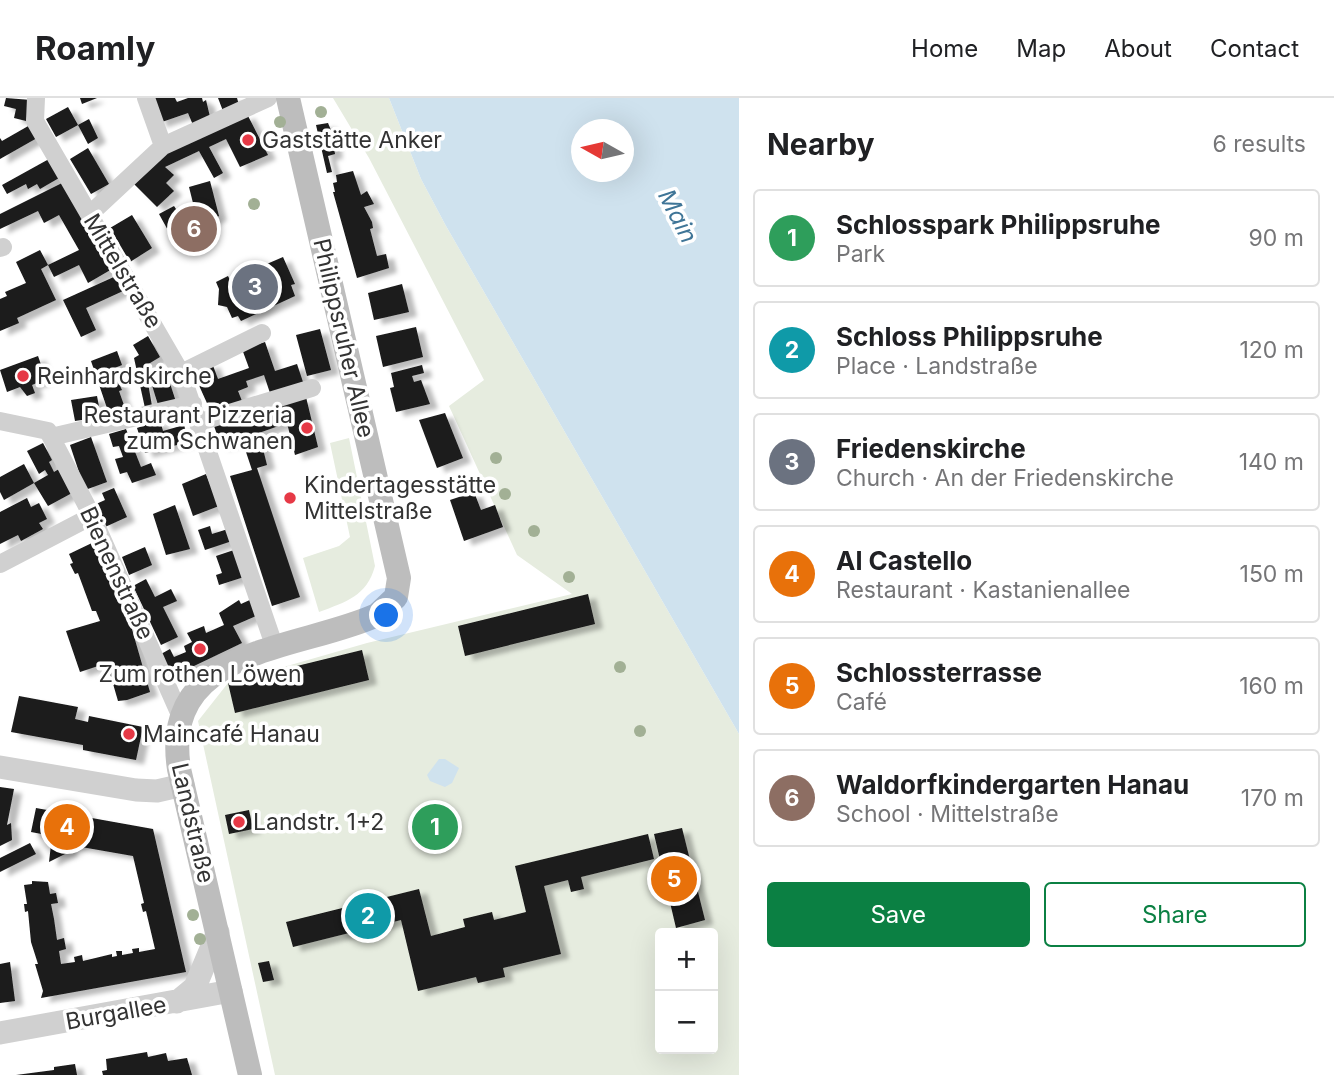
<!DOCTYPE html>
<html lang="en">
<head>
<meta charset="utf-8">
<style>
	body { margin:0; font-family:Inter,sans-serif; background:#f6f6f6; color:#202124 }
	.controls { position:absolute; right:21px; bottom:21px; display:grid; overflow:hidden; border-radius:7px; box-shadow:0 7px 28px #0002 }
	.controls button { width:63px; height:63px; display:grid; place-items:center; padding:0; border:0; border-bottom:2px solid #e0e0e0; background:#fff; color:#202124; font:35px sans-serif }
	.compass { position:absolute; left:571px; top:21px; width:63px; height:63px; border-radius:50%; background:#fff; box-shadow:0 7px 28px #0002; rotate:278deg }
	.you { position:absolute; left:387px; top:518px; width:24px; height:24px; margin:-18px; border:5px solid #fff; border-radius:50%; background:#1a73e8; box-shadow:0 0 0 10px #1a73e833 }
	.badge { display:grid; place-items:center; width:46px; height:46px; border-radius:50%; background:#0b8043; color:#fff; font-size:23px; font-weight:700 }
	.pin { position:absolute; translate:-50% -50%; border:4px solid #fff; box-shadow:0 2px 7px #0006 }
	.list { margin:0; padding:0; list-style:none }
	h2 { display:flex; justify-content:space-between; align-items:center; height:91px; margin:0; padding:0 28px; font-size:30px }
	h2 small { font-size:23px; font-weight:400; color:#757577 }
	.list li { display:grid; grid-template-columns:46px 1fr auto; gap:21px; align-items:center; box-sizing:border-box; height:98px; margin:0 14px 14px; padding:0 14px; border:2px solid #e0e0e0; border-radius:7px }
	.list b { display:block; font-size:26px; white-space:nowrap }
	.list p { margin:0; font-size:23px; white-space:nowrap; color:#757577 }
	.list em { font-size:23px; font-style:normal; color:#757577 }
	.actions { display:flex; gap:14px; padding:21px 28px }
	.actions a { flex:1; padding:16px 0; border:2px solid #0b8043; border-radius:7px; text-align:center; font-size:24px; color:#0b8043 }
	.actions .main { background:#0b8043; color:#fff }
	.map { position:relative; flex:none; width:739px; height:977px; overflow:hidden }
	header { display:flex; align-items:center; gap:42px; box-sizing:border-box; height:98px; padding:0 35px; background:#fff; border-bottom:2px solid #e0e0e0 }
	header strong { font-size:33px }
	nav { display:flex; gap:38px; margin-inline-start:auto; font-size:24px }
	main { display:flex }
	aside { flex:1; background:#fff }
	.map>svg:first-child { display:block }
	.green { fill:#e6ecdf; fill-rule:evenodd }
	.water { fill:#cfe2ee; fill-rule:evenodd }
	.building { fill:#1a1a1a; filter:url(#shadow) }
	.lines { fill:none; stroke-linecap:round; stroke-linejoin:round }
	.minor { stroke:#d0d0d0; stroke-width:18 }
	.tertiary { stroke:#d0d0d0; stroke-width:23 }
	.secondary { stroke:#bdbdbd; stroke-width:24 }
	.tree { fill:#a2b095 }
	.poi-dot { fill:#e63946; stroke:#fff; stroke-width:2.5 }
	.labels { text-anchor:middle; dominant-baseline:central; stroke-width:7; stroke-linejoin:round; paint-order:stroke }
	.poi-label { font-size:23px; fill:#333; stroke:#fff; text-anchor:start }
	.street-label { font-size:23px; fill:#333; stroke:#fff }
	.water-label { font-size:24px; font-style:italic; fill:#3f7597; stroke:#fff }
</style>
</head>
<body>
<header>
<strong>Roamly</strong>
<nav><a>Home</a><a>Map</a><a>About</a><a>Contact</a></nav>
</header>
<main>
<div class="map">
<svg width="739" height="977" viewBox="0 0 739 977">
	<defs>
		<filter id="shadow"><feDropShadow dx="8" dy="4.5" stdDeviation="2" flood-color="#0004"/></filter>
	</defs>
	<rect width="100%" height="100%" fill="#fff"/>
	<!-- green -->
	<path class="green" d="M333,0H389L421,81L446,128L739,636V977H275L198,623L228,585L367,545L572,496L517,457L449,308L484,282L369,60ZM660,835H713V951H660Z
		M349,340L375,468C367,498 346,504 319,514L303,460L339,448L350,439L330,345Z"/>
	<!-- water -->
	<path class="water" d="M389,0H739V636L446,128L421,81ZM582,32H624V74H582Z
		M439,661H445L459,670L452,685L445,689L430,683L427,677Z"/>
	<!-- building -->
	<path class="building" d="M6,0L31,2L26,23L14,20L16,11L4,8Z
		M80,0H97L82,6Z
		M151,0H175L177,4L188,0H202L203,4L206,2L210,19L193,27L188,15L159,25Z
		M218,0H237L239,7L223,13Z
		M68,9L78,27L56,39L46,21Z
		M247,16L268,57L240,69L226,41L209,49L223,75L214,80L199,53L165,69L174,77L166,85L174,93L157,109L134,86L161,58Z
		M89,21L98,40L88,46L78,27Z
		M328,25L336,44H333L335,56L328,58L332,74L327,75L316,27Z
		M30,27L37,40L0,61V40L2,43Z
		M88,50L109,86L91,96L70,61Z
		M49,61L59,80L40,91L37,86L28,91L26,86L7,96L2,87Z
		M353,73L361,97L367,93L374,106L364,109L372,124L373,130L370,131L377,158L386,156L389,170L357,180L333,94H335L333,85L337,84L336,77Z
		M210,83L219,118L197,131L199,135L175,145L159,116L174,108L178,114L193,105L189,89Z
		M64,84L112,171L88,185L79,167L54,179L48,167L41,171L56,202L17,220L19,225L0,233V201L7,198L5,194L26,185L16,164L40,152L48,167L79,152L59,117L44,125L38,113L0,131V116Z
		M132,117L152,150L130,164L110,130Z
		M283,159L295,186L291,187L295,198L241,223L238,218L232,220L227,209L218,207L219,191L216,184L228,178L230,182Z
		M116,178L123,193L86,210L96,232L81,239L63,202Z
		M402,186L409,214L374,222L368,195Z
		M416,229L423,259L383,269L376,238Z
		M320,231L331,272L307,278L296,237Z
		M148,238L160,259L145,268L152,308L145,310L134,260L139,257L133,247Z
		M265,244L275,273L297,266L303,284L270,295L264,277L246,283L248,289L238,293L242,303L211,314L192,272L212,265L218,281L249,270L242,251Z
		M117,253L122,267L112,271L122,292L119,293L125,310L109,316L91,263Z
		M38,258L46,281L32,287L35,295L27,298L20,289L7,294L0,272Z
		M422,267L424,275L412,278L414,284L421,282L430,306L396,314L390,290L394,289L391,275Z
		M168,279L176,304L159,310L151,284Z
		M97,298L101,319L75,323L71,302Z
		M306,299L318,349L295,357L287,325L256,336L258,344L261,343L267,367L257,370L300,499L272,508L230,378L252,372L242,342L221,348L214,328Z
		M445,315L463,360L437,370L419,322Z
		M160,322L163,333L184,327L189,344L145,355L137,330Z
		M126,331L141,369L151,365L156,377L132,385L127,374L120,376L115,361L123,359L119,348L113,349L109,336Z
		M91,339L107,384L85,392L70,347Z
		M43,345L52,362L49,364L54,374L59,371L72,395L48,408L34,385L4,402L0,394V379L24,366L34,385L48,377L45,372L39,376L27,353Z
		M206,376L219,408L193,418L182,386Z
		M114,390L127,419L105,429L94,407L105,402L102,395Z
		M474,394L481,412L495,407L503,429L464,443L450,402Z
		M27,400L31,409L39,405L47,421L39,425L43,431L21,443L18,437L0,446V414Z
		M175,407L190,451L166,457L153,416Z
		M210,428L212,436L228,431L232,443L205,452L198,432Z
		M94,444L127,514L150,594L127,602L118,603L107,565L80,574L66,533L100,523L96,513H92L78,475L75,476L70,466L73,465L69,456Z
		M145,449L152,467L129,477L122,459Z
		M234,452L244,479L219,487L216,477L222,475L216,458Z
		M146,481L155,499L171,491L177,503L163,509L178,539L161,547L133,488Z
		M588,496L595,526L465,558L458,528Z
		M252,501L258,517L233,528L242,545L171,579L161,556L170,551L174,559L186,554L184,548L192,544L187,535L204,528L206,535L224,527L219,515L239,502L241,506Z
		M362,552L369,582L235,615L228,585Z
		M19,598L78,609L75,621L88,624L89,618L143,629L136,662L83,652V647L11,634Z
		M0,689L14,691L7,727L11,725L12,742L0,748Z
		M36,710L153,731L186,874L41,900L43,893L35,866H38L31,844L28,813L25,814L24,806H27L24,787L32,786V783L48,784L50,796L56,795L58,805L51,806L54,821L57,842L64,840L66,851L59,853L61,866L75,864L74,859L82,857L83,863L112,856V859L117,858L116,853H122V857L133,855L132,851L139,850V854L155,851L146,813L143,814L141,806L144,805L133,758L70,747L69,754L49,764L52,738L31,734Z
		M249,712L253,731L229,736L225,717Z
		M682,730L705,822L676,830L654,736Z
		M648,736L654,761L581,779L584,791L571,794L568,782L544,788L561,856L503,870L505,879L478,885L476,879L418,893L401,822L293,849L286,824L419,791L431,838L465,829L463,821L492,814L494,822L526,814L515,768Z
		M30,745L36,756L0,774V760Z
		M269,863L274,882L263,884L258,865Z
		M10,864L15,903L0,905V866Z
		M147,954L148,959L166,955L168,963L187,960L192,977H103L102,973L107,972L106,961Z
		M75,966L77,977H16L54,972V969Z"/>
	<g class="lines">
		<!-- minor -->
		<path class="minor" d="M36,0L35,23L181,275L275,550
			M146,0L163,48
			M90,116L163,48L268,0
			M0,150L3,149
			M181,275L262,235
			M0,323L48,333L92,418L181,619
			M200,324L312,290
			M51,339L193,306
			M0,466L92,418"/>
		<!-- tertiary -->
		<path class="tertiary" d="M0,669L136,692L157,693L183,687
			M177,904L195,889L218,834
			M0,935L231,893"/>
		<!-- secondary -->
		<path class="secondary" d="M250,977L179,671C160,548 298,553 377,517L396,499L399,480L288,0"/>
	</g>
	<!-- trees -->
	<g class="tree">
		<circle cx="321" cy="14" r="6"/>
		<circle cx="280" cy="24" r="6"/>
		<circle cx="284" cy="41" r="6"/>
		<circle cx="254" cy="106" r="6"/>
		<circle cx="496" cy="360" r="6"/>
		<circle cx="505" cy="396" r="6"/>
		<circle cx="534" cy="433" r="6"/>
		<circle cx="569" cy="479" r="6"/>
		<circle cx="620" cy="569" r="6"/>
		<circle cx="640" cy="633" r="6"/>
		<circle cx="193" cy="817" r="6"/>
		<circle cx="200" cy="841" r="6"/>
	</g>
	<!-- markers -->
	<g class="poi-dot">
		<circle cx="248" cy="42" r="7"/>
		<circle cx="23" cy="278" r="7"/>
		<circle cx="307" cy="330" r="7"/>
		<circle cx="290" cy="400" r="7"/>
		<circle cx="200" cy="551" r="7"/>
		<circle cx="129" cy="636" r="7"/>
		<circle cx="239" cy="724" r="7"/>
	</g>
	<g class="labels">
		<!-- poi labels -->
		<g class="poi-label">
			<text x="262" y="42">Gaststätte Anker</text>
			<text x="37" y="278">Reinhardskirche</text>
			<text x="293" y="317" text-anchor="end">Restaurant Pizzeria<tspan x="293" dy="26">zum Schwanen</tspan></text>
			<text x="304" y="387">Kindertagesstätte<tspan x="304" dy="26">Mittelstraße</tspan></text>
			<text x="200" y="576" text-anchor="middle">Zum rothen Löwen</text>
			<text x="143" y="636">Maincafé Hanau</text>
			<text x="253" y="724">Landstr. 1+2</text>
		</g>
		<!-- street labels -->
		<g class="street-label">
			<text transform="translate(123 173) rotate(59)">Mittelstraße</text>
			<text transform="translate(344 240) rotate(77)">Philippsruher Allee</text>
			<text transform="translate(117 475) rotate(65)">Bienenstraße</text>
			<text transform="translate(193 725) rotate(77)">Landstraße</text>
			<text transform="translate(116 915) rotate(-10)">Burgallee</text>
		</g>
		<!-- water labels -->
		<g class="water-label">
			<text transform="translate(678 118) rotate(63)">Main</text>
		</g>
	</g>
</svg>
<div class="controls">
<button>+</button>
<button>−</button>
</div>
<svg class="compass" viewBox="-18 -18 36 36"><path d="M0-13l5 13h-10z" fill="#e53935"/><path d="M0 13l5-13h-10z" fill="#757577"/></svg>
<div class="you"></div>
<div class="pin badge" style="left:435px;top:729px;background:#2e9e5b">1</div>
<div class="pin badge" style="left:368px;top:818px;background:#0f9aa8">2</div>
<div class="pin badge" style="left:255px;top:189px;background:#6b7280">3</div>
<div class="pin badge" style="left:67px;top:729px;background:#e8710a">4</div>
<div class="pin badge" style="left:674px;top:781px;background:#e8710a">5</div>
<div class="pin badge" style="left:194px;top:131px;background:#8d6e63">6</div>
</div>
<aside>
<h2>Nearby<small>6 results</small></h2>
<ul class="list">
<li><span class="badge" style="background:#2e9e5b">1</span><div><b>Schlosspark Philippsruhe</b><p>Park</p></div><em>90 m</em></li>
<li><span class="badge" style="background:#0f9aa8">2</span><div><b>Schloss Philippsruhe</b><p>Place · Landstraße</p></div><em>120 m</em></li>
<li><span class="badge" style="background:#6b7280">3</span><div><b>Friedenskirche</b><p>Church · An der Friedenskirche</p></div><em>140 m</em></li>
<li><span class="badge" style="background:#e8710a">4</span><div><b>Al Castello</b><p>Restaurant · Kastanienallee</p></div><em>150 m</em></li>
<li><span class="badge" style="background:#e8710a">5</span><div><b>Schlossterrasse</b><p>Café</p></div><em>160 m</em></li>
<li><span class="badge" style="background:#8d6e63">6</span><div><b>Waldorfkindergarten Hanau</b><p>School · Mittelstraße</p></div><em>170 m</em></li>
</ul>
<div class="actions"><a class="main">Save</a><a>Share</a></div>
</aside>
</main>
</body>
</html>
